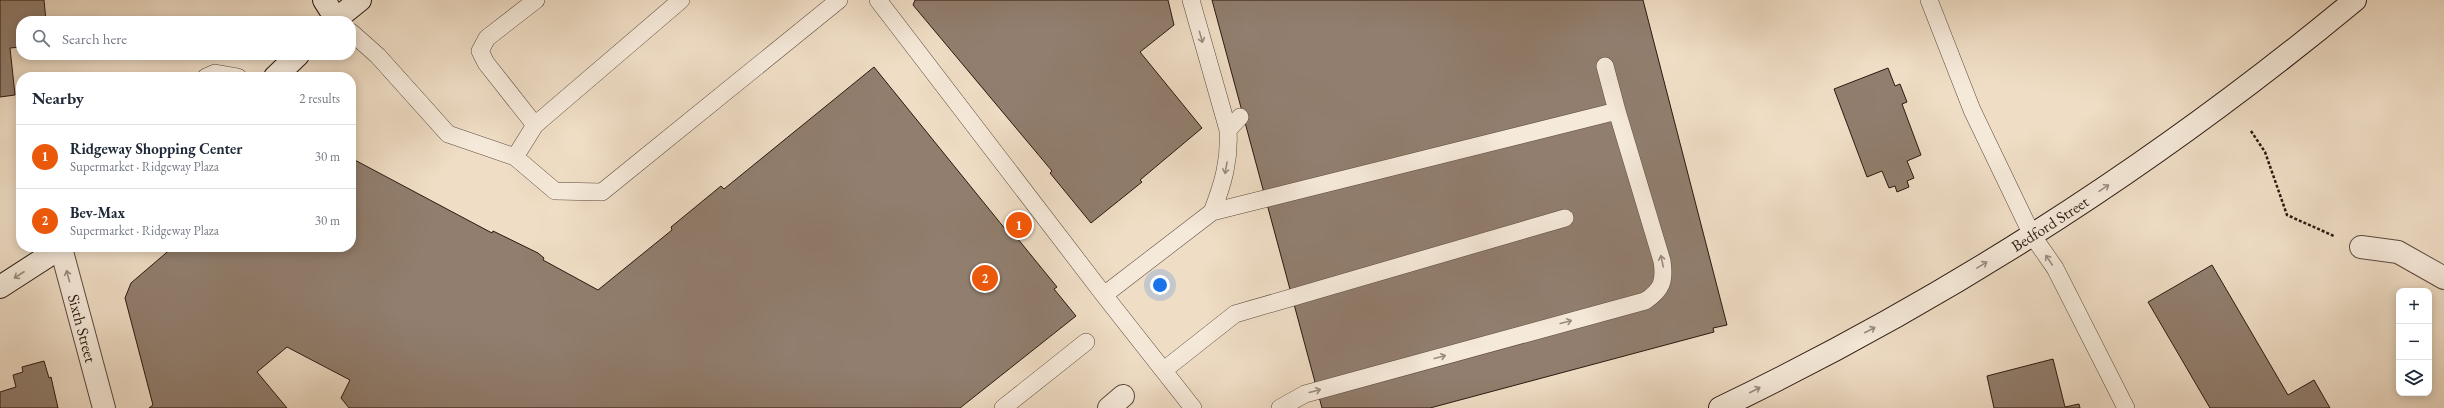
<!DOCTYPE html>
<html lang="en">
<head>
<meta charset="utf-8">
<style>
	body { margin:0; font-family:"EB Garamond",serif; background:#f2f2f3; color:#1f2937 }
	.controls { position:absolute; right:12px; bottom:12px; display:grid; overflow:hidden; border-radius:8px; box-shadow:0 2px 10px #0003 }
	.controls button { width:36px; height:36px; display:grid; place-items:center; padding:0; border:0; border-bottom:1px solid #e0e1e3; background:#fff; color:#1f2937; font:20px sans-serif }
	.you { position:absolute; left:1160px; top:285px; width:14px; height:14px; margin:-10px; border:3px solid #fff; border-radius:50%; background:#1a73e8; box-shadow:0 0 0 6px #1a73e833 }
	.badge { display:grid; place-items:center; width:26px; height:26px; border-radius:50%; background:#ea580c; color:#fff; font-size:13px; font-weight:700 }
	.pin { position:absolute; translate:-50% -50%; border:2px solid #fff; box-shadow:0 1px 4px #0006 }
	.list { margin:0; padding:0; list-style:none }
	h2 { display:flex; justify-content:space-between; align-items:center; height:52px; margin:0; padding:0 16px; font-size:17px }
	h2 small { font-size:13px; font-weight:400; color:#747a83 }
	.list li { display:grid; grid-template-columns:26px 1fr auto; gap:12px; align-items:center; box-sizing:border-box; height:64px; padding:0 16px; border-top:1px solid #e0e1e3 }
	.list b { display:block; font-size:15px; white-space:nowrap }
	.list p { margin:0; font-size:13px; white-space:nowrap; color:#747a83 }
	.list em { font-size:13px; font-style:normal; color:#747a83 }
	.icon { flex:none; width:22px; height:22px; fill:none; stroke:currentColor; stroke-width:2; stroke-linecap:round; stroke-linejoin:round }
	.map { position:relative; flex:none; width:2444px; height:408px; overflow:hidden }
	.search { position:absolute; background:#fff; box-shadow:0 2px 10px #0003; left:16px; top:16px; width:340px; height:44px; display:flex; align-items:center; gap:10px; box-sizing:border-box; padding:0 14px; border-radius:16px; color:#747a83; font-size:15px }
	.panel { position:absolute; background:#fff; box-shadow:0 2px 10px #0003; left:16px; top:72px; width:340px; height:180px; border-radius:16px }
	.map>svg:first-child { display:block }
	.building { fill:#917e6e; stroke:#2b1810 }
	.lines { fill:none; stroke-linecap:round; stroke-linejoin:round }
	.service-casing { stroke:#5c493d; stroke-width:18 }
	.minor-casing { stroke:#5c493d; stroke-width:24 }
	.secondary-casing { stroke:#2b1810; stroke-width:24 }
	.path { stroke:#2b1810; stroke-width:2.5; stroke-dasharray:3 2; stroke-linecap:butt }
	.service { stroke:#f5e9d9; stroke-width:17 }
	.minor { stroke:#f5e9d9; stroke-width:22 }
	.secondary { stroke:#f5e9d9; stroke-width:22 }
	.oneway { stroke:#9a8b7f }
	.labels { text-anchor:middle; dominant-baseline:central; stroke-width:3.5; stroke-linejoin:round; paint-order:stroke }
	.street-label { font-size:16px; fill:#2b1810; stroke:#f5e9d9 }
</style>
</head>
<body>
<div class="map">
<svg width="2444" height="408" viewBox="0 0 2444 408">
	<rect width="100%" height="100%" fill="#efddc5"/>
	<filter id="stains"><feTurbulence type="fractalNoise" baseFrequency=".005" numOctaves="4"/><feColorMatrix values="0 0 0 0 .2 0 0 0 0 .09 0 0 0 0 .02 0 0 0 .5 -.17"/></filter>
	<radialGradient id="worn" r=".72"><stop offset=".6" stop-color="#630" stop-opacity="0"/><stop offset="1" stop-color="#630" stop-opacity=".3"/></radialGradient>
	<!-- building -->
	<path class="building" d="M0,0H44L46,21H21V47L10,48L15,95L0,97Z
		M915,0H1168L1174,25L1140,52L1202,128L1140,180L1142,182L1091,223L1050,173L1052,171L913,5Z
		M1212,0H1643L1727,325L1713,328L1714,332L1430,408H1322Z
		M874,67L1010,235L1013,233L1057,287L1054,289L1076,316L960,408H349L341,398L350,380L287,347L257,372L287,408H149L153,405L125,298L131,283L173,247H351V158L492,233L493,231L538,253L544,258L543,260L598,290L672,230L671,227L721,186L724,189Z
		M1888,68L1895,86L1900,84L1907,102L1902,104L1921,155L1907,161L1914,178L1907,181L1909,187L1897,192L1895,186L1889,188L1882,171L1867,177L1834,89Z
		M2212,265L2288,395L2314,380L2330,408H2210L2148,302Z
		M2053,359L2065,407L2079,404L2080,408H1994L1987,376Z
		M44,361L49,378L51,377L58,408H0V392L16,387L13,375L23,372L22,367Z"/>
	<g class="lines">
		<!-- service casing -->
		<g class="service-casing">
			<path id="service" d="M536,0L487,38L480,51L486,63L535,125L681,0
				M878,0L1104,295L1193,408
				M1191,0L1228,130C1230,160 1223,184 1212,212
				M1929,0L1972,110L2032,235L2055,268L2126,408
				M351,32L378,56L448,134L515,157
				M1605,66L1617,111
				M206,77L215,73L238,77
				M535,125L515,157L555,191L602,192L839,0
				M1228,130L1240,117
				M1104,295L1212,212L1617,111L1662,261C1665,281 1662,290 1645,301L1305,394L1280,408
				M1164,370L1235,314L1565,218
				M1003,408L1086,342"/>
		</g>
		<!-- minor casing -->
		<g class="minor-casing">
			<g id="minor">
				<path d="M2361,247L2398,252L2444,278"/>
				<path id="s1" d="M61,248L104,408"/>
				<path d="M1109,408L1123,396"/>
			</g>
		</g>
		<!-- secondary casing -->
		<g class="secondary-casing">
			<g id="secondary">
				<path d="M324,0L336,19"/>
				<path d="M334,21L360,0"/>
				<path d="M275,77L298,55"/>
				<path d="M0,287L62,247"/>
				<path id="s2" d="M1720,408C1947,299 2161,161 2355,0"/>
			</g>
		</g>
		<!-- path -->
		<path class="path" d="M2251,131L2265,152L2287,215L2334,236"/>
		<!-- service -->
		<use href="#service" class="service"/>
		<!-- minor -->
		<use href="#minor" class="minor"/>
		<!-- secondary -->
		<use href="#secondary" class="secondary"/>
	</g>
	<!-- one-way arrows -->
	<defs><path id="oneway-shaft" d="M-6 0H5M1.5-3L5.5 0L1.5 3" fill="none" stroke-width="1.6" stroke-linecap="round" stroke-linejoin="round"/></defs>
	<g class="oneway">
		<use href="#oneway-shaft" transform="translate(1201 37) rotate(74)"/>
		<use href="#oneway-shaft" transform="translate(1226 168) rotate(100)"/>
		<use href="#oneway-shaft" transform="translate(2104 188) rotate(-34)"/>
		<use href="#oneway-shaft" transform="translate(2049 260) rotate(-124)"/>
		<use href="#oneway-shaft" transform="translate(1662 261) rotate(-102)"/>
		<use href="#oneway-shaft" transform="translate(1982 265) rotate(-31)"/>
		<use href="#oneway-shaft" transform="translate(19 275) rotate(147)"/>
		<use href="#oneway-shaft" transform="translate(68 276) rotate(-105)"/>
		<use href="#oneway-shaft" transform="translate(1566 322) rotate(-15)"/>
		<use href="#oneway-shaft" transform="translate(1870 330) rotate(-27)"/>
		<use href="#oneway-shaft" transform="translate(1440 357) rotate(-15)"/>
		<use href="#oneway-shaft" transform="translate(1755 390) rotate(-27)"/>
		<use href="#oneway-shaft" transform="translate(1315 391) rotate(-15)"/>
	</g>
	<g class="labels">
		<!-- street labels -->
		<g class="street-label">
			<text stroke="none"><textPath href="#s2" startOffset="378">Bedford Street</textPath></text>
			<text stroke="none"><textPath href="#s1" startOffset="83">Sixth Street</textPath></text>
		</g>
	</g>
	<rect width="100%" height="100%" filter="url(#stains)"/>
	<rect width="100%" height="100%" fill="url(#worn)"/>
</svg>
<div class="controls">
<button>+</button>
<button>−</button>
<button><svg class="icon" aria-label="layers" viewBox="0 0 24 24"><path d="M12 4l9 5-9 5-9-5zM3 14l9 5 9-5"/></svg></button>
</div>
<div class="you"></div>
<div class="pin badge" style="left:1019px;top:225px">1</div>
<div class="pin badge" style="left:985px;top:278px">2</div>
<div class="search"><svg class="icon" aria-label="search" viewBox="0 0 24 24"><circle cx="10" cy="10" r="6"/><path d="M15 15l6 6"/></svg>Search here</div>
<section class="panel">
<h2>Nearby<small>2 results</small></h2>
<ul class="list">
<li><span class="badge">1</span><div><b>Ridgeway Shopping Center</b><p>Supermarket · Ridgeway Plaza</p></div><em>30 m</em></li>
<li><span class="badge">2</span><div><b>Bev-Max</b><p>Supermarket · Ridgeway Plaza</p></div><em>30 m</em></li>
</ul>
</section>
</div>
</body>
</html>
